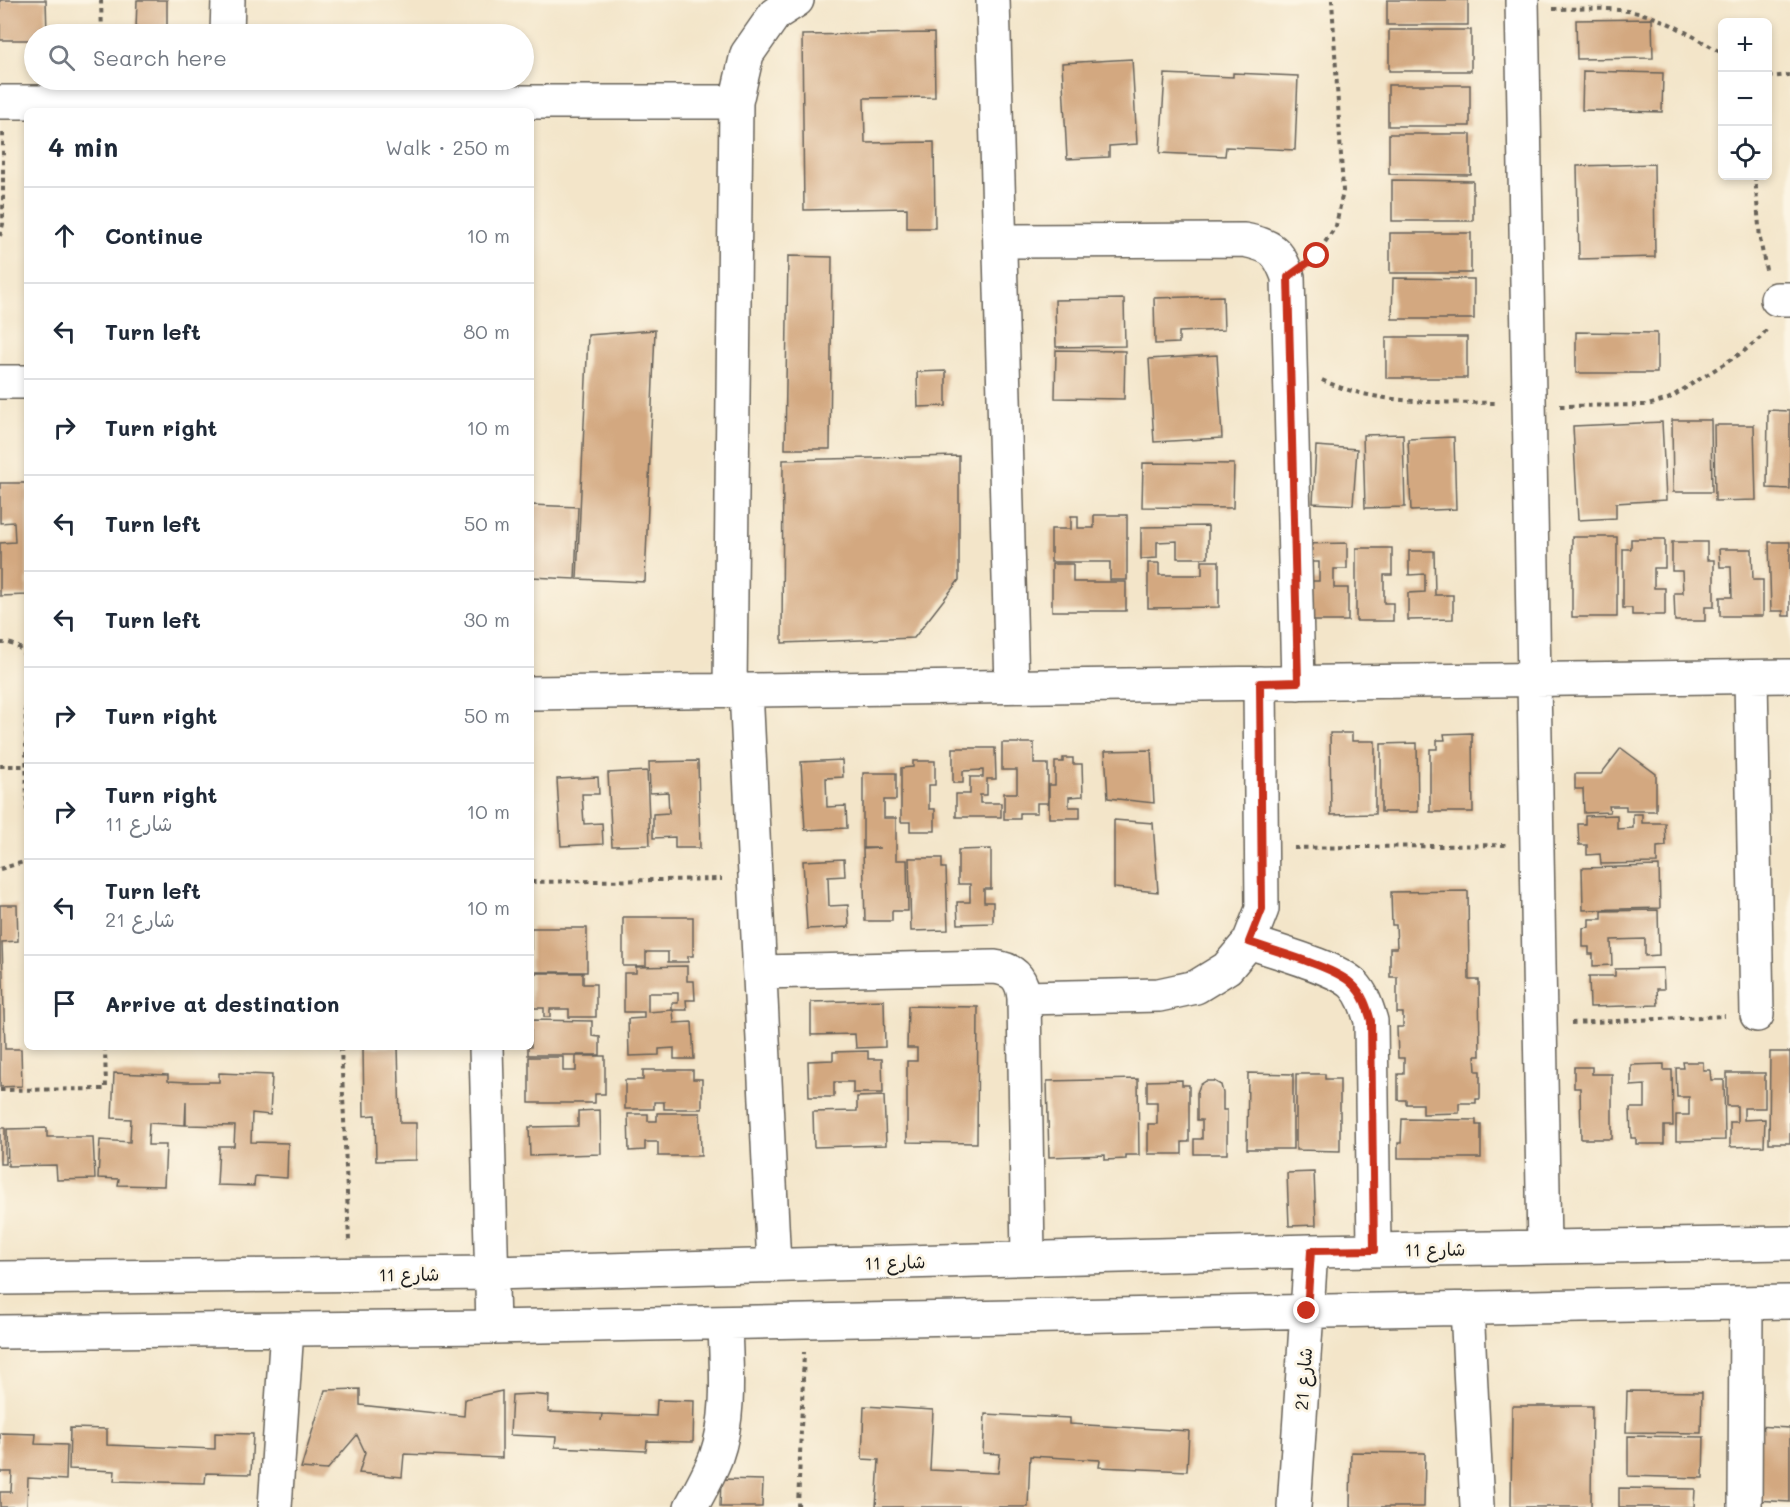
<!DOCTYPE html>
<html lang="en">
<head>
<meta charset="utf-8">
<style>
	body { margin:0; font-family:Mali,"Playpen Sans Arabic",sans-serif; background:#f6f6f7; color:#1f2937 }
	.controls { position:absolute; right:18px; top:18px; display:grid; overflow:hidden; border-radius:9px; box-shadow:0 3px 9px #0003 }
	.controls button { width:54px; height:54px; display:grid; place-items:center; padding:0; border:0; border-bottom:2px solid #e0e1e3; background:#fff; color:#1f2937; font:30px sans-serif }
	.stop { position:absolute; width:18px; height:18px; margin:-14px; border:4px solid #c8321e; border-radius:50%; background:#fff }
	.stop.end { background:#c8321e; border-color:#fff; box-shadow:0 2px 6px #0008 }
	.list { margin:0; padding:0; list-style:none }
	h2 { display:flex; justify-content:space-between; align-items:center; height:78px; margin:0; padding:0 24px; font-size:26px }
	h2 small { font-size:20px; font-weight:400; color:#747a83 }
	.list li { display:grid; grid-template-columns:39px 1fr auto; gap:18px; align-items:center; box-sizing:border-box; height:96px; padding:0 24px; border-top:2px solid #e0e1e3 }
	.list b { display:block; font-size:22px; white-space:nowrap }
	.list p { margin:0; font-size:20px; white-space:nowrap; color:#747a83 }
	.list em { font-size:20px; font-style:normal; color:#747a83 }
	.icon { flex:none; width:33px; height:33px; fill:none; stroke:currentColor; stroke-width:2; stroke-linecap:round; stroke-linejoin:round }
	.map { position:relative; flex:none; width:1790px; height:1507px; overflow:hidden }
	.search { position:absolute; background:#fff; box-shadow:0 3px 9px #0003; left:24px; top:24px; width:510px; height:66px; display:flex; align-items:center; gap:15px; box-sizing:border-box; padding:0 21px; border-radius:33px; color:#747a83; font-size:22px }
	.panel { position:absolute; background:#fff; box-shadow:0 3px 9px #0003; left:24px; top:108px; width:510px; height:942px; border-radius:9px }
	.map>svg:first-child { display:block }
	.building { fill:#d3a880 }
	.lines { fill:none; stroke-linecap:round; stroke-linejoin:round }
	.minor-casing { stroke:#676259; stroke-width:36 }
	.path { stroke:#676259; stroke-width:4; stroke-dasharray:4.5 4.5; stroke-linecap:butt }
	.minor { stroke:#fff; stroke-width:33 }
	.route { stroke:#c8321e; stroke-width:8 }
	.labels { text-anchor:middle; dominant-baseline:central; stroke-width:6; stroke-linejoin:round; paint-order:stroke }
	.street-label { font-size:18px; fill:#1c1c1c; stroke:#fcf5e5 }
</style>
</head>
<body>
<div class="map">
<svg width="1790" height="1507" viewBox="0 0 1790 1507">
	<rect width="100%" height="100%" fill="#fcf5e5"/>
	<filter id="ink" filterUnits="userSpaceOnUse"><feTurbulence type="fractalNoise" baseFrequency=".0167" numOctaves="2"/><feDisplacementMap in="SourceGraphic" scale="12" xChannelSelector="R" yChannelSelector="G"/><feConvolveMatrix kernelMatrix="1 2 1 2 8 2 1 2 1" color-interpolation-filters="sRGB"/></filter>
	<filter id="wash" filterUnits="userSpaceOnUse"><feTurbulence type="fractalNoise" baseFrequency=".008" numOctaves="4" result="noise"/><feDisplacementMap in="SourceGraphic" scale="24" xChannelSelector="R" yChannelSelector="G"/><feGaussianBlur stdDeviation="1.35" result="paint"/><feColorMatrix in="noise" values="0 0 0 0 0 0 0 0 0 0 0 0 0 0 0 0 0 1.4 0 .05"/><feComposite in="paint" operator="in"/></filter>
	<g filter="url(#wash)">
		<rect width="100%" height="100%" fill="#f3e5c9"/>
		<g id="blocks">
			<!-- building -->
			<path class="building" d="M0,0H46L47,34H34V40H0Z
				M137,0H167V29H136Z
				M1387,0H1468V25H1387Z
				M1652,19L1653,58L1577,59L1576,20Z
				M1389,30H1471V71H1389Z
				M934,33L935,97L864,98L865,143L934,142L935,228H907V208L804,210L802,35Z
				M1132,59L1137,144L1109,146V157L1067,159L1062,63Z
				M1583,71L1663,73L1662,112L1582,110Z
				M1233,73L1298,76L1295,150L1226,147L1225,156L1160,153L1165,74L1233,77Z
				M1388,85H1470V126H1388Z
				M1389,134H1471V175L1389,174Z
				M1654,164L1655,257L1579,259L1577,166Z
				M1392,180L1473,181V221H1392Z
				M1390,233H1471V273H1390Z
				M788,256L832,257L830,449H785Z
				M1393,278L1474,279V319H1392Z
				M1223,296L1224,330L1179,332V343L1155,344L1154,298Z
				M1124,299L1125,346L1056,347L1055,300Z
				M655,330L645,582L577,579L588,335Z
				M1576,332L1657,333V373H1576Z
				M1386,337H1467V378H1386Z
				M1056,350L1125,351L1124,399L1055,398Z
				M1217,355L1222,438L1154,442L1149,359Z
				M946,371V406L918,407L917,372Z
				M1768,410L1790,411V489L1767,488Z
				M1672,420H1711L1712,492H1673Z
				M1662,422L1666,500L1616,503V518L1578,520L1573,426Z
				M1714,425H1754L1756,500L1715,501Z
				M1403,434L1405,507L1365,508L1363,435Z
				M1454,437L1456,509L1411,511L1408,439Z
				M1316,446L1357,449L1353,505L1313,503Z
				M959,456V580L914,638L782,643L783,460Z
				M1143,463L1234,464L1233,508L1142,507Z
				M0,483H27V595L0,596V543L15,542L14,522L0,523Z
				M531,505L578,507L575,579L531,577Z
				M1094,515H1127V580H1110V562H1051V529H1071V516H1078V528H1094Z
				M1208,526V558H1177V541L1157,542V558L1141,559V527Z
				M1572,537H1617V617H1572Z
				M1631,539H1665V568H1654V588H1665V615H1632V608H1623V549H1631Z
				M1672,542H1707V560H1714V607H1705V621H1675L1674,593H1683L1682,571H1672Z
				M1769,542H1790V616H1783V611H1771Z
				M1347,543V569H1334V588H1348V621H1305L1304,581H1319V562H1303L1302,544Z
				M1356,548H1392V575H1384V603H1393V621H1356Z
				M1719,549H1752L1753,580H1763V616H1720V597H1732L1731,567H1720Z
				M1409,551H1434L1435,595H1453V619L1408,620V593L1425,592V574L1409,575Z
				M1202,561H1219V607L1148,608V563H1159V575H1202Z
				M1052,564H1073V582H1126V611H1052Z
				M1330,733H1352V741H1375V814L1331,815Z
				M1472,733L1473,812H1430V749H1437V740H1445L1444,734Z
				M1002,743H1034V764H1048V803H1037V813H1020V819H1004V793H1017V770H1002Z
				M1417,743L1418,812H1381V744Z
				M953,748H995L996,779H987V795H980V803H1001V817H956V794H970V777H983V770L963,771V783H953Z
				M1621,748L1656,774V811H1626V806H1609L1610,812L1584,813L1583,789H1575V774H1601Z
				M1151,750L1154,803L1108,798L1105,751Z
				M1063,758H1073V764H1082L1083,796L1069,797V807H1080V818H1049V785H1055V762H1063Z
				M842,760L843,777L826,778L827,807L846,806L847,828L805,830L801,762Z
				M698,761L700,848H675V837L653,838V814L669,813L668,792L650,793L649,762Z
				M913,761H935V785H929V809H935V831H910V822H901V768L913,767Z
				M647,771L650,845L612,846L608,773Z
				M863,773H896V800H884V818H896V860H907L908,911H892V921H865L863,849L880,848H863Z
				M598,777L599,794H582L584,824L602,823L603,844L561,846L557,779Z
				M1633,814H1642V823H1665L1666,846L1657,847V863L1601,864L1600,854L1587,855V845H1579L1578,824H1585V816L1617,815V829L1633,828Z
				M1114,820L1153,823L1158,892L1114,888Z
				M991,849V889H984V902H993V923L958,924L957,902H970V884H958V850Z
				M909,858H942V868H946L948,930L911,931Z
				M844,859L845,876L828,877L829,906L848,905L849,927L807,929L803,861Z
				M1659,866L1660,908L1583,910L1582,868Z
				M1468,891L1469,980H1479L1480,1056H1475L1476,1071H1480V1099H1476V1103H1459V1113L1423,1114V1104H1406V1100H1398V1074H1404V1058H1398L1397,1027H1403V1013H1397V977H1390V948H1397L1396,925H1392L1391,892Z
				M0,905H17L18,941L2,942L5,1049H21L22,1086L0,1087Z
				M1658,910L1659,955L1645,956V939L1611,940L1612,965L1593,966V954H1589V947H1583V928L1589,927V919H1602V911Z
				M623,917H693V956H688V962H668V952H646V966H623Z
				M531,928H587V972H531Z
				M687,966V981H694L695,1000H686L687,1010H672V1003H678V993H648V1012L673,1010L674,1023L692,1022L694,1059H674V1048L659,1049V1055L629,1056L628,1019L644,1018V1012H624V973H636V967Z
				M1663,968L1664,989H1657L1658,1005L1590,1007L1589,976H1615V969Z
				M531,973H583V984H596V1017H569V1009H550V1017H544V1008H531Z
				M884,1000L885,1047L856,1048L855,1034L811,1035V1002Z
				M908,1006L978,1007L977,1143L907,1142V1061H917V1048H907Z
				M531,1020L592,1021V1036L600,1037V1055H528V1047H531Z
				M363,1047H398L400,1123H416V1160L376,1161L375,1115L364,1116Z
				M868,1051V1059H882L883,1093H853V1082H834V1097H809L808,1061L833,1060V1052Z
				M1770,1052H1790V1143H1769Z
				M576,1056H605V1094H595V1103H529V1057H563V1071H576Z
				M1683,1062H1703V1070H1710L1711,1080H1724L1725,1140L1676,1141V1115H1689V1097H1677L1676,1068H1684Z
				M1664,1064V1070H1672L1673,1126H1664V1144H1636V1138H1631L1630,1108H1645V1085L1631,1086V1065Z
				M1574,1067H1592V1074H1612V1139H1581L1580,1088H1574Z
				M643,1070H693V1079H702V1109H664V1102H654V1109H625V1080H643Z
				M114,1073L168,1075V1081L188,1082H219V1073L272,1075L270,1115L252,1113L251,1142L288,1143L287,1178L255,1176L254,1186L217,1185L219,1146H234L235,1126L186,1125V1101L185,1125L149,1123L148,1145H166L164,1186L118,1185L119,1179L98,1178L100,1140L130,1142L131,1119L112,1118Z
				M1248,1073L1293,1074V1149H1247Z
				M1727,1073H1765V1108H1744V1120L1765,1119L1764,1146L1730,1147V1122H1737V1106H1727Z
				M1296,1074H1325V1079H1340V1151L1296,1150Z
				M1138,1079L1139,1155H1126V1159L1105,1160V1155L1049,1157L1047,1081Z
				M1182,1080V1085H1189V1142H1182V1154H1148V1124H1157V1102H1147V1081Z
				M1206,1081H1214L1221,1085L1223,1093V1110H1227V1154H1194V1139H1202V1120H1197V1093L1200,1085Z
				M884,1096L886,1145L814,1147L813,1112L857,1111V1097Z
				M600,1110L601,1154L530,1156L529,1127L578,1126V1111Z
				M657,1113H700L701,1156H658V1142H645V1150L629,1151L628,1114H648V1121H657Z
				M1402,1119L1476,1120V1125H1481V1158H1398V1143H1401Z
				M0,1128H5V1164H0Z
				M47,1128V1137H93L95,1179L57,1180L56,1165L8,1166L7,1129Z
				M1314,1172L1316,1225L1289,1226L1287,1173Z
				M360,1389V1405L464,1416L465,1399L502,1391V1458L404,1454L402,1477L359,1473L365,1452L357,1435L327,1470L301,1468L325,1390Z
				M1627,1391L1702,1392L1701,1433L1626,1432Z
				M532,1394L549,1396L548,1412L602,1414L601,1421L602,1414L656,1416L657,1400L694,1401L693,1442L647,1441L646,1451L555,1447L556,1437L510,1435L512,1395Z
				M864,1406L933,1410L930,1470L998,1473L1000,1454L983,1453L985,1414L1070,1418V1424L1189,1431L1187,1471L1099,1467L1100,1460L1030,1456L1028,1507H876L879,1460L862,1459Z
				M1512,1406H1592L1591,1507H1511Z
				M1755,1426L1790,1428V1502L1752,1500Z
				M70,1428L107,1429V1445L215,1449V1433L253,1434L251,1474L206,1473L205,1483L159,1482L114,1481L115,1471L69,1469Z
				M0,1433L36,1434L35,1444L67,1445L66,1480L28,1478L27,1507H0V1492H11L12,1472H0Z
				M1628,1436L1704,1437L1703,1478L1628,1476Z
				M1351,1452L1425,1453L1424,1507H1350Z
				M721,1479L763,1480L762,1507H720Z
				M1619,1488L1695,1489L1694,1507H1619Z"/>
		</g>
	</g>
	<g filter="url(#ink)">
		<use href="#blocks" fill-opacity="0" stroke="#676259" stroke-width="1.5"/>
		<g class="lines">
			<!-- minor casing -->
			<g class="minor-casing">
				<path id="minor" d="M993,0L1012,686
					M1522,0L1544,1247
					M227,34L228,0
					M0,102H736
					M1000,241L1244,240C1272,246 1278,250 1288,277L1298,683
					M1777,299H1790
					M0,382H27
					M1751,677L1757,1015
					M730,690L736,102L747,54L775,14L797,0
					M746,690L774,1265
					M531,693L1790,676
					M1249,942C1275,951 1335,967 1353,984C1363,994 1367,1008 1371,1021L1374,1249
					M760,972L994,967C1013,969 1022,978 1024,998L1028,1258
					M1024,998L1159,995L1196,987L1227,968L1249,942L1262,909L1260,683
					M486,1047L493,1327
					M0,1278L492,1273L1311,1251L1790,1243
					M1467,1308L1477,1507
					M0,1332L493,1327L1790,1302
					M275,1507L287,1329
					M691,1507C700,1491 709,1475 716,1457C731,1415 726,1367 725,1323
					M1294,1507L1311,1251
					M1745,1507L1746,1303"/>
			</g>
			<!-- path -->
			<path class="path" d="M101,0L102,34
				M1553,9C1579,9 1607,7 1633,12C1665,17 1695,38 1722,53
				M1768,77L1790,75
				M1755,176L1760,239L1766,270
				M0,236L3,224V133
				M1315,257L1336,226L1343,191L1332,0
				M1322,380C1376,405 1438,402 1497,403
				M1560,406L1648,405L1668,399L1743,352L1760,338L1766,330
				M0,643C13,643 22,645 25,659L27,818
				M0,766H26
				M1294,848L1506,845
				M0,869L27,861
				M531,882L722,879
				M1571,1023L1725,1016
				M341,1047L349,1241
				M0,1090L106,1089L105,1047
				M798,1507L804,1352"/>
			<!-- minor -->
			<use href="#minor" class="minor"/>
		</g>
	</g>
	<g class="lines" filter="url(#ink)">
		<!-- route -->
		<path class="route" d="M1307,1311L1311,1251L1374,1250L1371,1021C1367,1007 1363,994 1352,984C1335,967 1274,951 1249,942L1262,909L1260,683L1298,682L1288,277L1317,256"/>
	</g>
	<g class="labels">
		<!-- street labels -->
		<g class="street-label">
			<text transform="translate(1435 1249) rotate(-1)">شارع 11</text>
			<text transform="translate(895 1262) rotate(-2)">شارع 11</text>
			<text transform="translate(409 1274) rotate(-1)">شارع 11</text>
			<text transform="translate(1303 1379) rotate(-86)">شارع 21</text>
		</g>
	</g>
</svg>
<div class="controls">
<button>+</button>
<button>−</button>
<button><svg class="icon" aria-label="locate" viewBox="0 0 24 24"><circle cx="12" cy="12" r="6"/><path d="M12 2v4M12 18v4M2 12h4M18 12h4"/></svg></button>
</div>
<div class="stop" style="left:1317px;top:256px"></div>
<div class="stop end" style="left:1307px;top:1311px"></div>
<div class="search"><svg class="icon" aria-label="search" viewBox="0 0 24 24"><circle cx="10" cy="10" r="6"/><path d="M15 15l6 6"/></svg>Search here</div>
<section class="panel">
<h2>4 min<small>Walk · 250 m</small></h2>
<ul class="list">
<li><svg class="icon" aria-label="ahead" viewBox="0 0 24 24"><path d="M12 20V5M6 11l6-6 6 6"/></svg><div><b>Continue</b></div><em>10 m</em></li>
<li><svg class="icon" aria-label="left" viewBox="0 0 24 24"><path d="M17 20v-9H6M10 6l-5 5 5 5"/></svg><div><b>Turn left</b></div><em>80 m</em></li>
<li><svg class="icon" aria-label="right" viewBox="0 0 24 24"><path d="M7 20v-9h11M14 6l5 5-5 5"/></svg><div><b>Turn right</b></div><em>10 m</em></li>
<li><svg class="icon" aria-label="left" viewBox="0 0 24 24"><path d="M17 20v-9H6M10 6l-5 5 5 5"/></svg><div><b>Turn left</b></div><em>50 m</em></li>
<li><svg class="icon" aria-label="left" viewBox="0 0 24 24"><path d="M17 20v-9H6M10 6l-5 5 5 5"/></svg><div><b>Turn left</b></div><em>30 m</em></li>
<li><svg class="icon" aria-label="right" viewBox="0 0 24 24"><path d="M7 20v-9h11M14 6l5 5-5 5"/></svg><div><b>Turn right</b></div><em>50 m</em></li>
<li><svg class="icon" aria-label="right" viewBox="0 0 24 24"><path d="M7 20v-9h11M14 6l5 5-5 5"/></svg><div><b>Turn right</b><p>شارع 11</p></div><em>10 m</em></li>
<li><svg class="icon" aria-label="left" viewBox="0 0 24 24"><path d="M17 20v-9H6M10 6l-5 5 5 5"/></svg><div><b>Turn left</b><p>شارع 21</p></div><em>10 m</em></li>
<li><svg class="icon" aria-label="arrive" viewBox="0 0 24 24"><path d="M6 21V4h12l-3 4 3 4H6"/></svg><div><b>Arrive at destination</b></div></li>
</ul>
</section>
</div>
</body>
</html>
